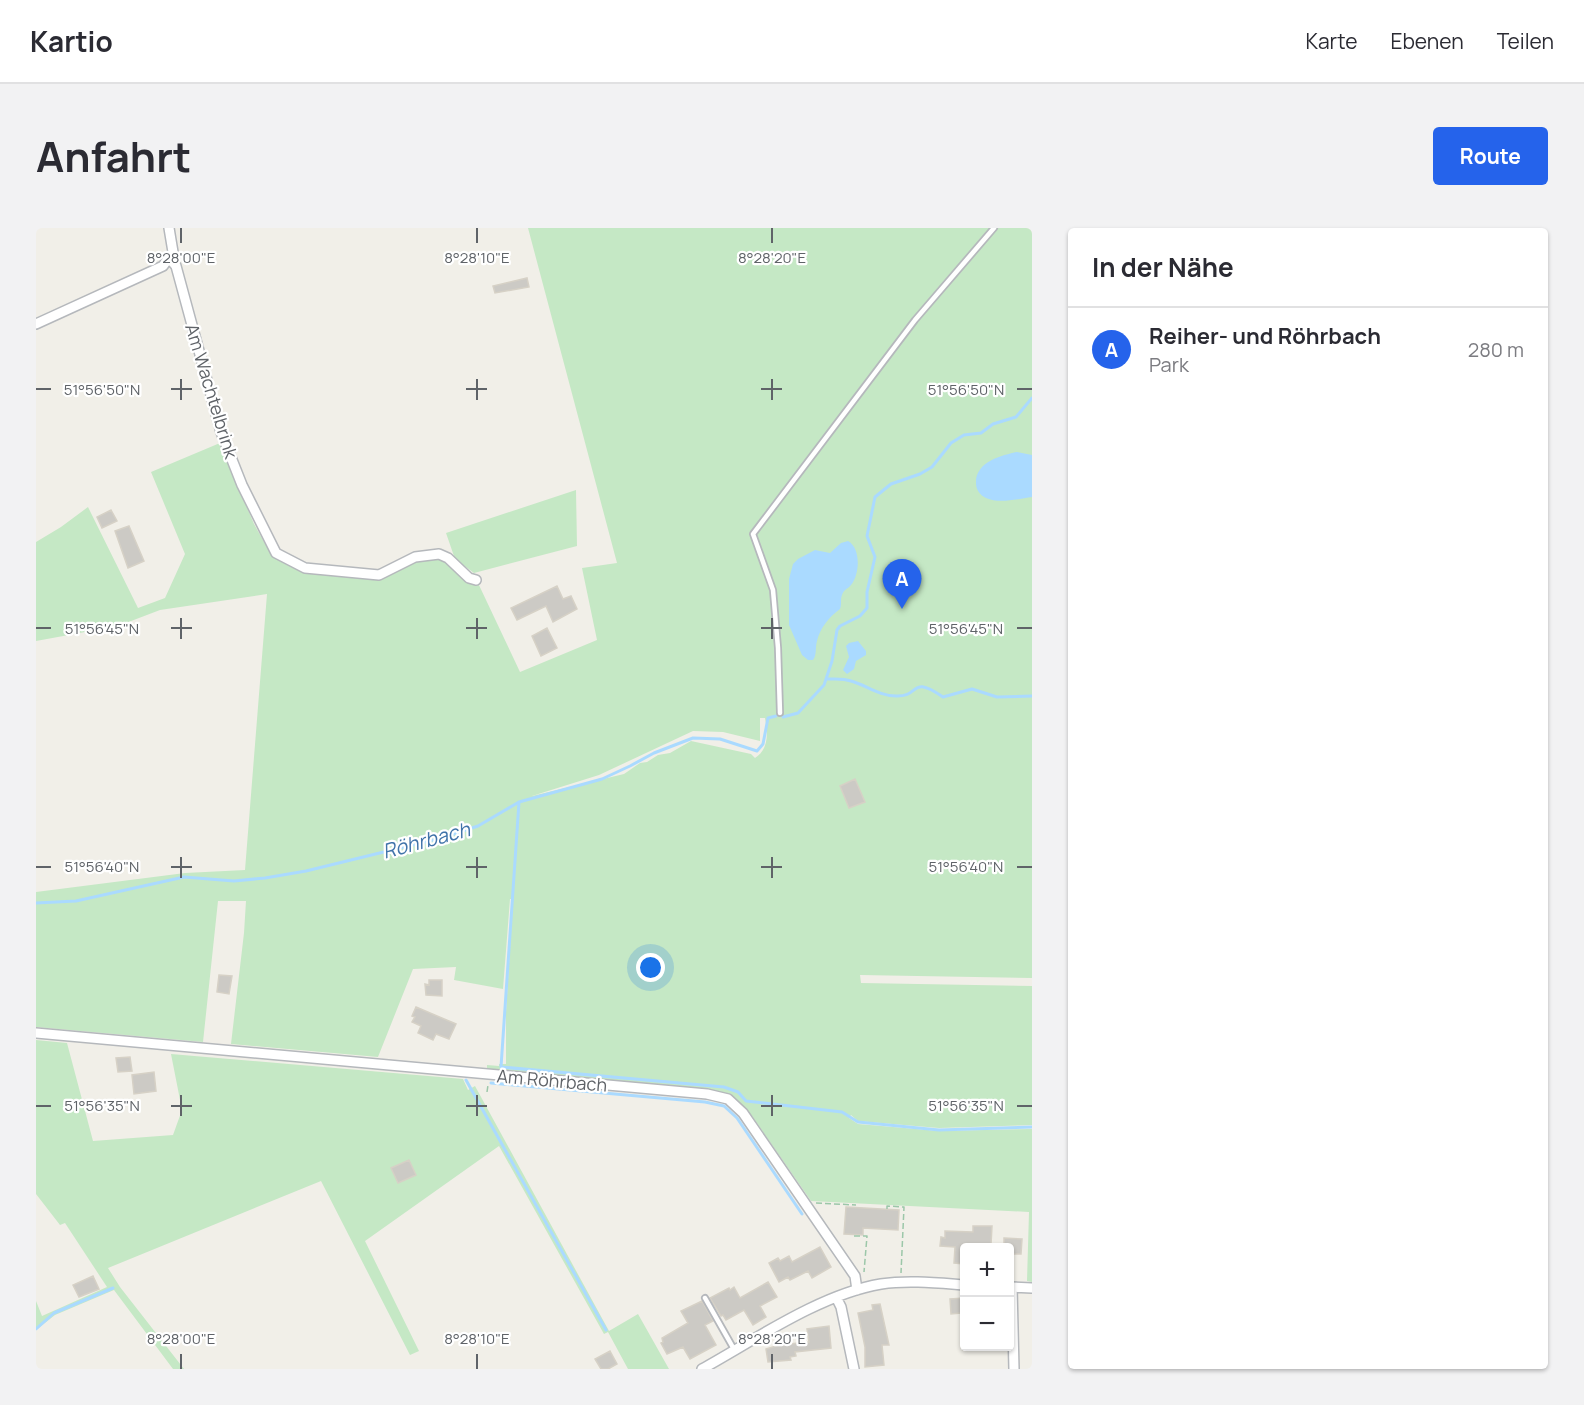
<!DOCTYPE html>
<html lang="de">
<head>
<meta charset="utf-8">
<style>
	body { margin:0; font-family:Manrope,sans-serif; background:#f2f2f3; color:#2b2b33 }
	.controls { position:absolute; right:18px; bottom:18px; display:grid; overflow:hidden; border-radius:6px; box-shadow:0 2px 4px #0004 }
	.controls button { width:54px; height:54px; display:grid; place-items:center; padding:0; border:0; border-bottom:2px solid #e1e1e2; background:#fff; color:#2b2b33; font:30px sans-serif }
	.you { position:absolute; left:615px; top:740px; width:21px; height:21px; margin:-15px; border:4px solid #fff; border-radius:50%; background:#1a73e8; box-shadow:0 0 0 9px #1a73e833 }
	.badge { display:grid; place-items:center; width:39px; height:39px; border-radius:50%; background:#2563eb; color:#fff; font-size:20px; font-weight:700 }
	.pin { position:absolute; translate:-50% -50px; filter:drop-shadow(0 2px 3px #0008) }
	.pin::after { content:''; position:absolute; top:32px; width:21px; height:18px; background:inherit; clip-path:polygon(0 0,100% 0,50% 100%) }
	.list { margin:0; padding:0; list-style:none }
	h2 { display:flex; justify-content:space-between; align-items:center; height:78px; margin:0; padding:0 24px; font-size:26px }
	h2 small { font-size:20px; font-weight:400; color:#7c7c81 }
	.list li { display:grid; grid-template-columns:39px 1fr auto; gap:18px; align-items:center; box-sizing:border-box; height:84px; padding:0 24px; border-top:2px solid #e1e1e2 }
	.list b { display:block; font-size:22px; white-space:nowrap }
	.list p { margin:0; font-size:20px; white-space:nowrap; color:#7c7c81 }
	.list em { font-size:20px; font-style:normal; color:#7c7c81 }
	.map { position:relative; flex:none; width:996px; height:1141px; overflow:hidden; border-radius:6px }
	header { display:flex; align-items:center; gap:36px; box-sizing:border-box; height:84px; padding:0 30px; background:#fff; border-bottom:2px solid #e1e1e2 }
	header strong { font-size:28px }
	nav { display:flex; gap:33px; margin-inline-start:auto; font-size:21px }
	.intro { display:flex; align-items:center; justify-content:space-between; box-sizing:border-box; height:144px; padding:0 36px }
	h1 { margin:0; font-size:42px }
	.button { padding:15px 27px; border-radius:6px; background:#2563eb; color:#fff; font-size:21px; font-weight:700 }
	main { display:flex; gap:36px; padding:0 36px }
	aside { flex:1; background:#fff; border-radius:6px; box-shadow:0 2px 4px #0004 }
	.map>svg:first-child { display:block }
	.green { fill:#c5e8c5; fill-rule:evenodd }
	.water { fill:#aadaff }
	.lines { fill:none; stroke-linecap:round; stroke-linejoin:round }
	.stream { stroke:#aadaff; stroke-width:3 }
	.building { fill:#cccac5; stroke:#d6d1c6; stroke-width:1.5 }
	.service-casing { stroke:#b5b8bc; stroke-width:8 }
	.minor-casing { stroke:#b5b8bc; stroke-width:12 }
	.path { stroke:#9cc7a9; stroke-width:1.5; stroke-dasharray:6 3; stroke-linecap:butt }
	.service { stroke:#fff; stroke-width:4.5 }
	.minor { stroke:#fff; stroke-width:9 }
	.ticks { fill:none; stroke:#5f6368; stroke-width:2 }
	.labels { text-anchor:middle; dominant-baseline:central; stroke-width:4.5; stroke-linejoin:round; paint-order:stroke }
	.street-label { font-size:18px; fill:#5f6368; stroke:#fff }
	.water-label { font-size:20px; font-style:italic; fill:#4174aa; stroke:#fff }
	.ticks-label { font-size:15px; text-anchor:middle; fill:#5f6368; stroke:#fff; stroke-width:4.5; stroke-linejoin:round; paint-order:stroke }
</style>
</head>
<body>
<header>
<strong>Kartio</strong>
<nav><a>Karte</a><a>Ebenen</a><a>Teilen</a></nav>
</header>
<div class="intro"><h1>Anfahrt</h1><a class="button">Route</a></div>
<main>
<div class="map">
<svg width="996" height="1141" viewBox="0 0 996 1141">
	<rect width="100%" height="100%" fill="#f1efe8"/>
	<!-- green -->
	<path class="green" d="M492,0H996V750L824,747L825,755L996,758V897L903,900L822,893L815,887L813,890L822,896L903,903L996,901V1054L991,1053L993,984L775,973L716,888L694,867L673,861L451,842V837L463,838V836H470V784L477,671H474L467,761L418,752L420,739L377,741L342,829L195,816L208,705L210,673H182L167,814L0,799V664L149,645L209,642L231,366L124,382L82,398L0,413V314L25,299L52,279L102,380L129,370L149,326L115,244L184,215L218,296L236,328L268,343L344,351L380,333L402,329L412,332L442,355L484,444L561,412L546,340L581,335ZM724,490H729C732,505 733,521 719,530L715,526L655,513L634,525L622,527L611,534L604,535L588,546L496,568L563,547L657,503L687,504L724,513Z
		M540,262L541,318L438,345L419,331L410,305Z
		M0,812L31,815L57,913L137,907L146,882L135,826L427,851L432,862L439,858L573,1103L602,1086L633,1141H592L572,1104L568,1106L463,918L329,1013L383,1123L374,1127L285,953L72,1040L84,1059L148,1141H137L78,1062L19,1087L0,1102V1073L6,1088L71,1059L29,995L24,997L0,966Z"/>
	<!-- water -->
	<path class="water" d="M981,224L996,227V269C982,271 963,276 950,270C944,267 940,262 940,255C939,234 966,227 981,224Z
		M812,313C825,320 824,346 815,357C812,361 808,361 806,367C804,372 806,375 804,381C793,389 784,400 781,413C779,420 781,427 777,432H772L766,427L753,397V351L757,336L762,331L779,322L794,325L805,315Z
		M822,413L830,423V427L820,433L818,441L811,446L807,442L813,429L810,418L813,415Z"/>
	<g class="lines">
		<!-- stream -->
		<path class="stream" d="M791,451C799,451 807,450 815,453C830,457 843,468 860,468C885,469 873,446 907,469L936,461L961,469L996,468
			M747,489L762,485L788,457L796,433L801,402L804,398L824,388L831,380V364L839,329L831,308L839,269L855,256L884,246L896,239L915,215L928,207L945,205L957,196L980,189L996,170
			M483,574L465,839L688,859L702,864L710,873L806,884L822,894L903,902L996,899
			M0,675L40,673L148,649L198,653L229,650L270,643L405,610L442,598L483,574L566,551L594,538L618,525L657,510L684,511L721,523L727,516L732,490L740,488
			M430,852L570,1102
			M455,855L669,874L688,878L701,890L766,986
			M0,1101L18,1085L77,1060"/>
	</g>
	<!-- building -->
	<path class="building" d="M491,50L493,59L459,65L457,58Z
		M75,282L81,293L66,300L61,289Z
		M93,298L108,333L92,340L79,303Z
		M521,358L527,371L535,368L541,381L517,394L510,378L481,392L475,380Z
		M511,400L521,420L505,428L496,408Z
		M819,551L829,574L813,580L804,558Z
		M183,747L196,748L193,766L181,764Z
		M393,752H406V768L390,767L389,756L393,757Z
		M380,779L420,796L413,811L400,806L397,812L382,805L385,798L376,794L379,789L376,788Z
		M94,829L96,843L82,844L80,830Z
		M118,844L120,863L98,866L96,847Z
		M373,932L380,947L362,955L355,940Z
		M810,979L863,982L862,1002L827,1000V1007L808,1006Z
		M937,998H956L955,1017L928,1016V1036L918,1035L919,1019L904,1018L905,1009L909,1010V1003L937,1004Z
		M968,1010L986,1011L985,1026H974V1020H968Z
		M784,1019L795,1039L776,1050L772,1043L754,1052L752,1049L743,1054L733,1035L742,1030L744,1033L753,1028L756,1034Z
		M57,1048L63,1061L43,1069L37,1057Z
		M732,1054L741,1069L724,1078L730,1089L717,1097L708,1082L690,1092L687,1087L685,1088L674,1070L693,1060L694,1062L698,1059L704,1070Z
		M928,1070V1081L925,1082V1085L915,1086L914,1071Z
		M666,1073L677,1093L669,1097L680,1117L654,1131L647,1119L631,1126L625,1115L627,1114L626,1110L652,1095L645,1083Z
		M844,1076L853,1117H846L848,1137L829,1139V1119L822,1085L837,1082L836,1077Z
		M793,1098L795,1120L759,1124L760,1128L754,1129L755,1132L732,1134L730,1121L740,1118V1115L753,1113V1116L773,1114L771,1101Z
		M574,1123L581,1136L572,1141H565L559,1131Z"/>
	<g class="lines">
		<!-- service casing -->
		<g class="service-casing">
			<path id="service" d="M744,485L742,420L737,362L717,306L879,92L958,0
				M669,1070L699,1123"/>
		</g>
		<!-- minor casing -->
		<g class="minor-casing">
			<path id="minor" d="M134,31L140,38L185,204L206,257L240,325L269,340L343,347L379,329L403,326L412,330L433,350L440,352
				M0,96L127,38L137,24L133,0
				M0,805L671,866L692,871L707,885L819,1048L821,1062
				M974,1059L996,1060
				M976,1059L978,1141
				M800,1069L805,1079L818,1141
				M666,1141C720,1111 785,1066 845,1056C872,1052 901,1055 928,1057"/>
		</g>
		<!-- path -->
		<path class="path" d="M451,864L452,857
			M780,975L820,977
			M851,981V978L868,979L865,1045
			M818,1008H831L828,1044
			M955,1020L956,1019"/>
		<!-- service -->
		<use href="#service" class="service"/>
		<!-- minor -->
		<use href="#minor" class="minor"/>
	</g>
	<!-- ticks -->
	<path class="ticks" d="M145,0V15M441,0V15M736,0V15M145,151V172M441,151V172M736,151V172M0,161H15M135,161H156M430,161H451M725,161H746M981,161H996M145,390V411M441,390V411M736,390V411M0,400H15M135,400H156M430,400H451M725,400H746M981,400H996M145,629V650M441,629V650M736,629V650M0,639H15M135,639H156M430,639H451M725,639H746M981,639H996M145,867V888M441,867V888M736,867V888M0,878H15M135,878H156M430,878H451M725,878H746M981,878H996M145,1126V1141M441,1126V1141M736,1126V1141"/>
	<g class="labels">
		<!-- street labels -->
		<g class="street-label">
			<text transform="translate(176 163) rotate(73)">Am Wachtelbrink</text>
			<text transform="translate(516 852) rotate(5)">Am Röhrbach</text>
		</g>
		<!-- water labels -->
		<g class="water-label">
			<text transform="translate(390 612) rotate(-15)">Röhrbach</text>
		</g>
	</g>
	<g class="ticks-label">
		<text x="145" y="35">8°28'00"E</text>
		<text x="441" y="35">8°28'10"E</text>
		<text x="736" y="35">8°28'20"E</text>
		<text x="66" y="167">51°56'50"N</text>
		<text x="930" y="167">51°56'50"N</text>
		<text x="66" y="406">51°56'45"N</text>
		<text x="930" y="406">51°56'45"N</text>
		<text x="66" y="644">51°56'40"N</text>
		<text x="930" y="644">51°56'40"N</text>
		<text x="66" y="883">51°56'35"N</text>
		<text x="930" y="883">51°56'35"N</text>
		<text x="145" y="1116">8°28'00"E</text>
		<text x="441" y="1116">8°28'10"E</text>
		<text x="736" y="1116">8°28'20"E</text>
	</g>
</svg>
<div class="controls">
<button>+</button>
<button>−</button>
</div>
<div class="you"></div>
<div class="pin badge" style="left:866px;top:381px">A</div>
</div>
<aside>
<h2>In der Nähe<small></small></h2>
<ul class="list">
<li><span class="badge">A</span><div><b>Reiher- und Röhrbach</b><p>Park</p></div><em>280 m</em></li>
</ul>
</aside>
</main>
</body>
</html>
